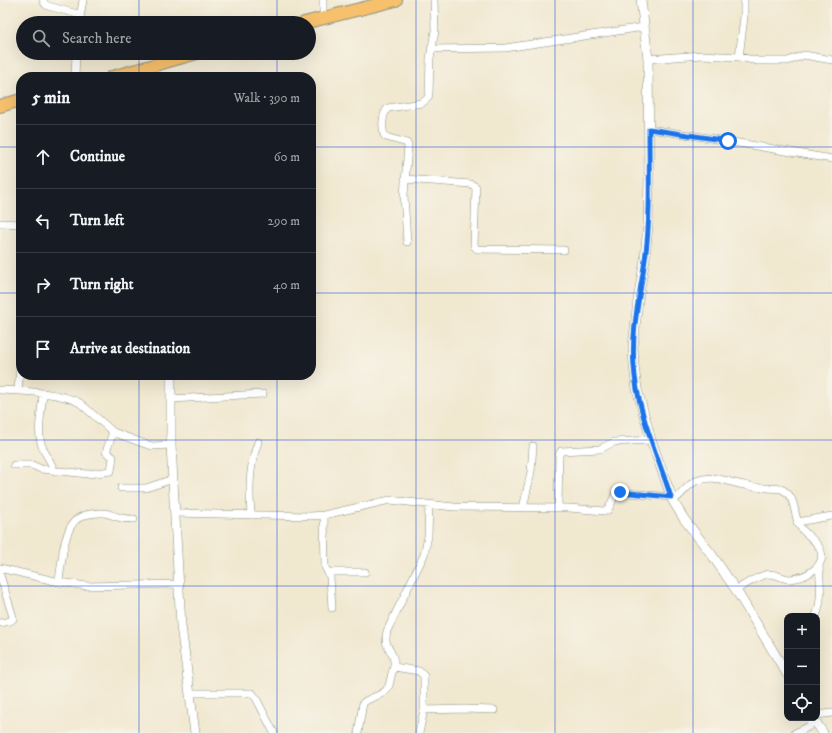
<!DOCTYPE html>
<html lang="en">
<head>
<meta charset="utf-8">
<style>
	body { margin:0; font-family:"IM FELL DW Pica",serif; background:#20242c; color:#f1f3f6 }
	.controls { position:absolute; right:12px; bottom:12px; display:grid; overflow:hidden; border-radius:8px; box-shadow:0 4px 16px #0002 }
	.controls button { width:36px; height:36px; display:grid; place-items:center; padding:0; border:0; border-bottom:1px solid #363941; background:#171b24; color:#f1f3f6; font:20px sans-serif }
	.stop { position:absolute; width:12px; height:12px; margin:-9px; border:3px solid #1a73e8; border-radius:50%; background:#fff }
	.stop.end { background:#1a73e8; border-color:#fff; box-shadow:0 1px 4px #0008 }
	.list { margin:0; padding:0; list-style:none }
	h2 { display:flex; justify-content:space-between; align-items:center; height:52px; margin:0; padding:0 16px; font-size:17px }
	h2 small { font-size:13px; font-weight:400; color:#9ea1a6 }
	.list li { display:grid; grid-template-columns:26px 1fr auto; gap:12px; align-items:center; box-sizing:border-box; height:64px; padding:0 16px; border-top:1px solid #363941 }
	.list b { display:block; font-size:15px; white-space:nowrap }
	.list em { font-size:13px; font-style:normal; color:#9ea1a6 }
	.icon { flex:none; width:22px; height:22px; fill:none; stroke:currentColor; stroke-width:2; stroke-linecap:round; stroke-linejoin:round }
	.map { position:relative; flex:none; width:832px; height:733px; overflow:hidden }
	.search { position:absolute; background:#171b24; box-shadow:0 4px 16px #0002; left:16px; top:16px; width:300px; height:44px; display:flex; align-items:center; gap:10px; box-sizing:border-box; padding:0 14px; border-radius:22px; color:#9ea1a6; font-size:15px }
	.panel { position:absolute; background:#171b24; box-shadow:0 4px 16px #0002; left:16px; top:72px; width:300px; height:308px; border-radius:16px }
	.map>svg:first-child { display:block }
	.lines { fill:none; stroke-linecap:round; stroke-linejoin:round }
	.minor-casing { stroke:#889282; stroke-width:8 }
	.tertiary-casing { stroke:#889282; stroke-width:10 }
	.trunk-casing { stroke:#889282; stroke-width:14 }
	.minor { stroke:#fff; stroke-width:7 }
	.tertiary { stroke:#fff; stroke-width:9 }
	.trunk { stroke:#f7c06c; stroke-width:12 }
	.route { stroke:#1a73e8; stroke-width:5 }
	.grid { fill:none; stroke:#1d4ed8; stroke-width:1; stroke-opacity:0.55 }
</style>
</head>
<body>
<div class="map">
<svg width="832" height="733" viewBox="0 0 832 733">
	<rect width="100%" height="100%" fill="#f7f3e8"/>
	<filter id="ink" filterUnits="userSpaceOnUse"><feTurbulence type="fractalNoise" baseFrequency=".025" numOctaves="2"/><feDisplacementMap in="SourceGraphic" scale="8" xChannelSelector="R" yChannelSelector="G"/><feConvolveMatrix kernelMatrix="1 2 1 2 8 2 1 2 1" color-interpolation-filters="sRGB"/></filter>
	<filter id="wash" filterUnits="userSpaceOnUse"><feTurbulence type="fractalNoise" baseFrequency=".012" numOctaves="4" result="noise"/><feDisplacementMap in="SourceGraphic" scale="16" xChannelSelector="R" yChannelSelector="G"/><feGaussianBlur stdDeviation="0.9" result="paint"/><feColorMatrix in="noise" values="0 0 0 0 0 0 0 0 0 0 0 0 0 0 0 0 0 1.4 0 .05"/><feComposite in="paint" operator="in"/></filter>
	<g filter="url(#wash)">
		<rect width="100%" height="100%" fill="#f1e8d0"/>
	</g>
	<g filter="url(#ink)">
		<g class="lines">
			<!-- minor casing -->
			<g class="minor-casing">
				<path id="minor" d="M43,0L45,4L48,6L81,15
					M323,18V0
					M79,23L83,0
					M431,49L505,48L644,27
					M739,57L744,17V0
					M648,59L702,55L739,57L758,61H788L804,55L832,60
					M75,77L76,53
					M649,129C710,137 771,149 832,159
					M405,179L471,184L476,187L474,246L477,249L564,250
					M0,223L21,224
					M407,242L404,195L408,146L407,143L386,137L384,135C382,127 382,114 388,108L422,103L428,98L429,94L430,58L435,31L434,0
					M0,390C21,391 62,392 80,403L113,432L145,444L152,446L171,445
					M18,391L21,355
					M43,393C42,408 37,429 41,443C43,452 51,460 54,471
					M171,399L263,394
					M14,465H32L41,469L88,474L111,471L113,457L106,452L113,432
					M121,488H146L173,479
					M673,501C682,495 687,485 696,481C713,474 727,482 744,485C755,488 769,488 781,489C798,496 792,516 801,528C806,535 816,540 820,549C828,566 805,578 790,579C783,579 777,574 769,574C757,576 746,584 736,590
					M523,508L531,472L533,446
					M558,508L559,455L561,451L600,449L614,442L651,440
					M175,513L311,516L324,515L390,500L454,507L569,508L604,511L608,510L616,493L617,492L671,497
					M251,515C249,490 249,466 258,442
					M324,515L325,567L330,577L332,608
					M797,522L832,516
					M0,568L59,582L87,586L179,584
					M328,572H365
					M0,575L13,617V619L10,621L0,623
					M59,582C60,571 62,561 63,551C68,525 74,512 103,513C108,513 113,516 118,517C123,519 128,519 134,519
					M816,616C823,598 820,584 819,565
					M394,667L419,671L424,676V710L419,733
					M190,693H252L256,698L274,733
					M424,710L464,709L494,710
					M817,715L832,713
					M358,733L363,703C369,697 383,696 387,689C390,686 390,680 391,677C392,672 395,666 394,661C392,648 383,648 387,631L424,555L428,536L429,505
					M795,733L808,727L815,721"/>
			</g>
			<!-- tertiary casing -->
			<g class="tertiary-casing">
				<path id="tertiary" d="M641,0L648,59L649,177L648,225L645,259L638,300L633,347L634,366L637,389L651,440L673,501L684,519L712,555L736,590L787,674
					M171,375V445L181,626L195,733
					M813,718L823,733"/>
			</g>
			<!-- trunk casing -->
			<g class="trunk-casing">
				<path id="trunk" d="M304,23L396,0
					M112,77L197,53
					M0,106L21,100"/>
			</g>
			<!-- minor -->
			<use href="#minor" class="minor"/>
			<!-- tertiary -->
			<use href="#tertiary" class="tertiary"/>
			<!-- trunk -->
			<use href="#trunk" class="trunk"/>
		</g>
	</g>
	<g class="lines" filter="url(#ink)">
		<!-- route -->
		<path class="route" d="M620,492L671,497C657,454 637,411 634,366C631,330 640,295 645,260C651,217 649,173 649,129L728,141"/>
	</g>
	<!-- grid -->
	<path class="grid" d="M139,0V23M277,0V23M416,0V733M555,0V733M693,0V733M139,53V77M277,53V77M0,147H21M311,147H832M0,293H21M311,293H832M139,375V733M277,375V733M0,440H832M0,586H832"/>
</svg>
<div class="controls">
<button>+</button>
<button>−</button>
<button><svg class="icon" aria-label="locate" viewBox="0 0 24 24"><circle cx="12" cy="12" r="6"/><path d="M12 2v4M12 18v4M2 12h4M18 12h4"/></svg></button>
</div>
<div class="stop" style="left:728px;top:141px"></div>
<div class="stop end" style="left:620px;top:492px"></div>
<div class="search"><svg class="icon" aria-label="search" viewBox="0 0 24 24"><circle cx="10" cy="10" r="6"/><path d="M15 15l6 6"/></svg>Search here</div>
<section class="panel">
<h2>5 min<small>Walk · 390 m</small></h2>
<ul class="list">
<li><svg class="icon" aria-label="ahead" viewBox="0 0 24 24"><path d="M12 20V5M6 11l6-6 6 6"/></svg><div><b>Continue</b></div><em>60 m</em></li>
<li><svg class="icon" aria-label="left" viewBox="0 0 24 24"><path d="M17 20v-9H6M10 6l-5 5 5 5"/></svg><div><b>Turn left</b></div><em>290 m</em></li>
<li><svg class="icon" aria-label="right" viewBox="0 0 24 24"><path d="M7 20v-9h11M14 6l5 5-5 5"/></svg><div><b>Turn right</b></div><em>40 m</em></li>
<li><svg class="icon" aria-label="arrive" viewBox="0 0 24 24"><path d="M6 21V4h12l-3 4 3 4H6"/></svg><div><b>Arrive at destination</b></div></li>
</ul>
</section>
</div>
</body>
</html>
